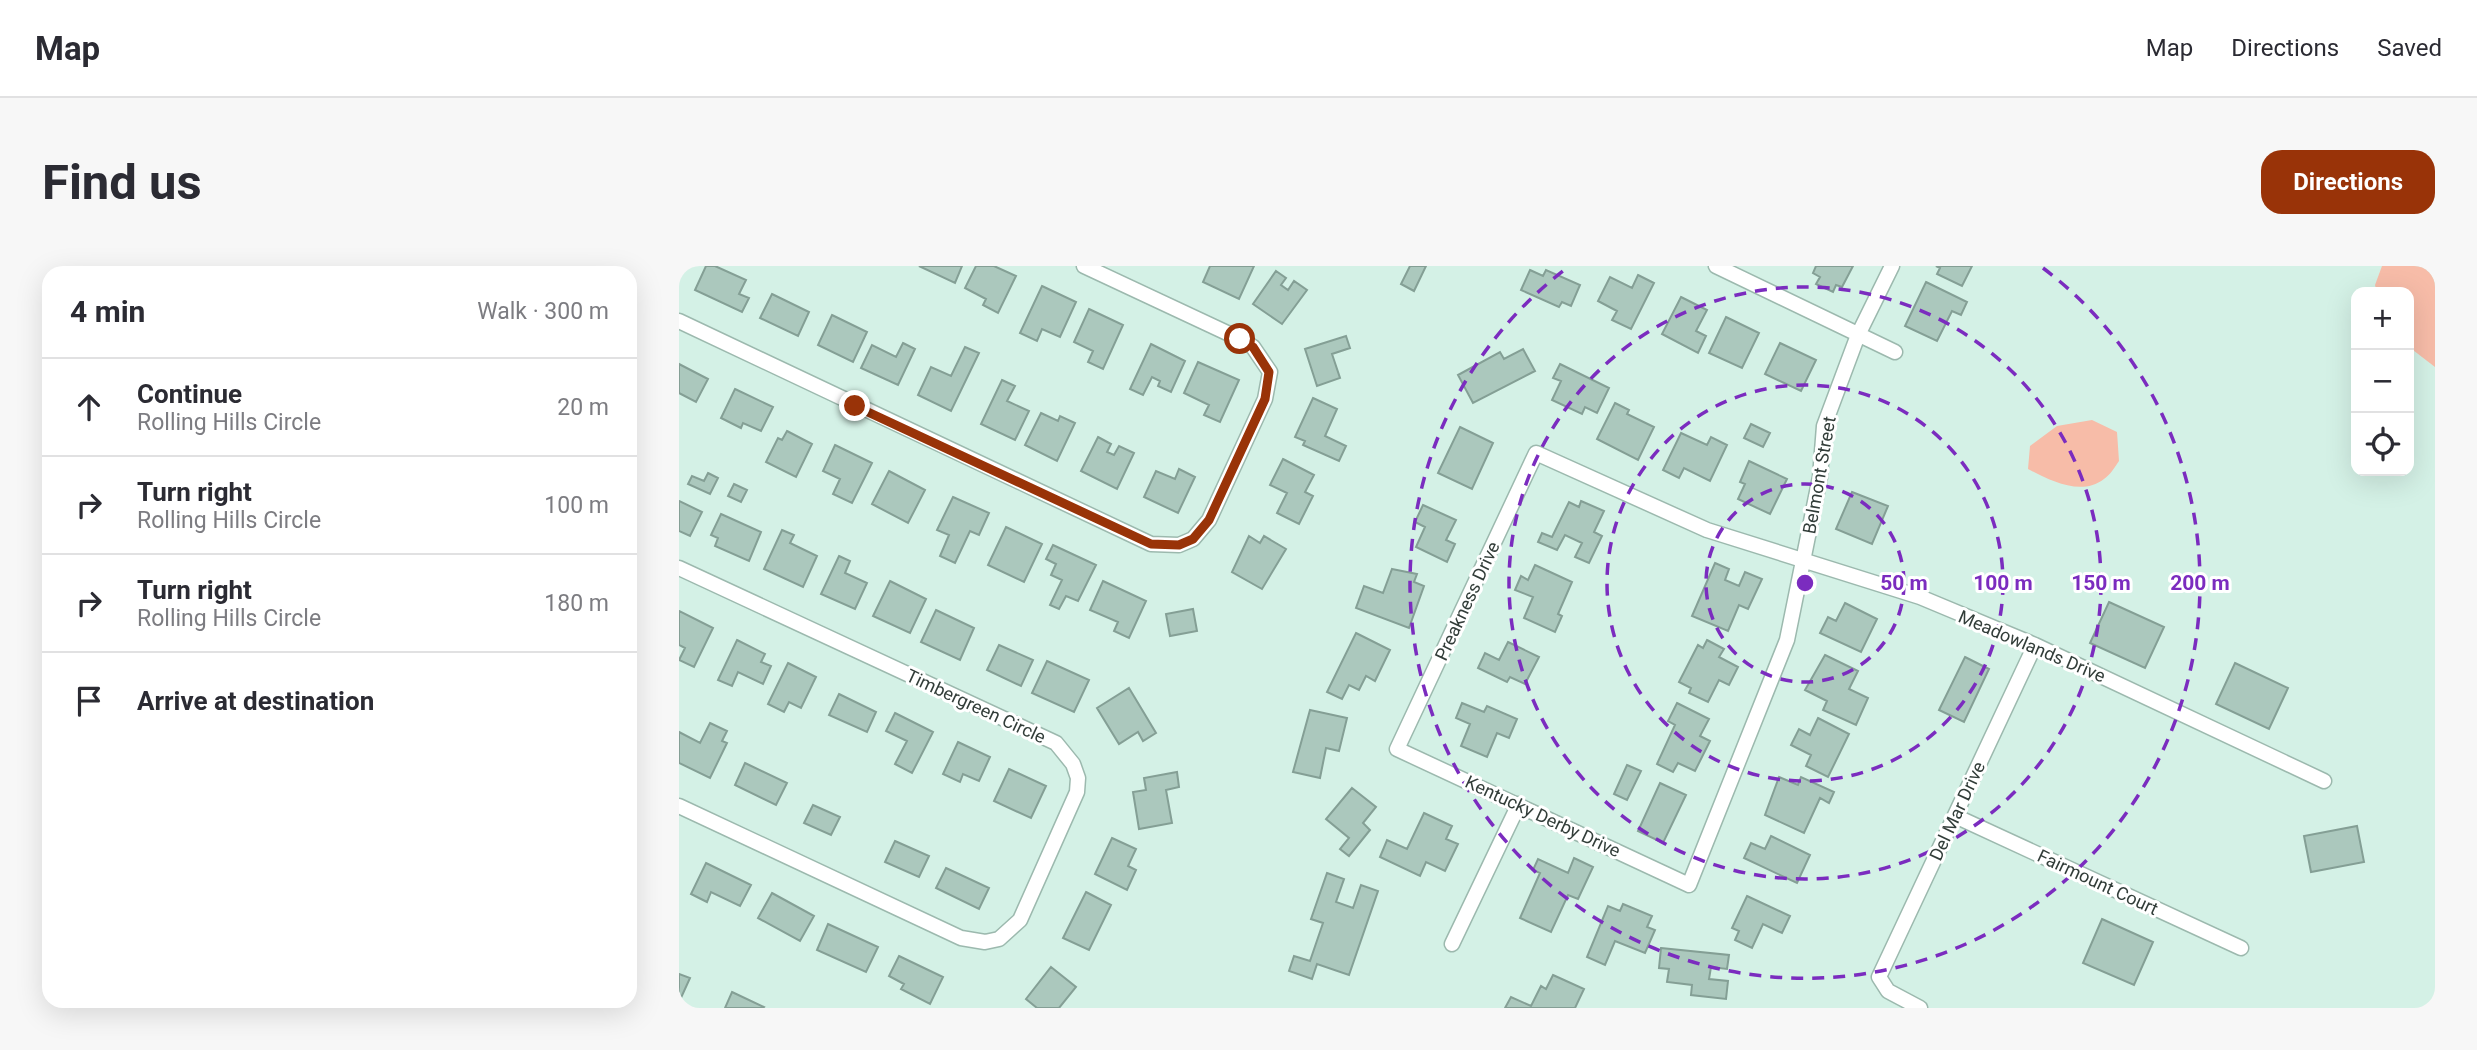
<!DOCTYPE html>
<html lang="en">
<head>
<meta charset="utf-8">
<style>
	body { margin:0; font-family:Roboto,sans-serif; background:#f7f7f7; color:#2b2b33 }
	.controls { position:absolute; right:21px; top:21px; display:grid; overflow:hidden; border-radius:14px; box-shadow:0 7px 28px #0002 }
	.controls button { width:63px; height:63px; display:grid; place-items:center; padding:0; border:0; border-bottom:2px solid #e1e1e2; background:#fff; color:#2b2b33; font:35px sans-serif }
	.stop { position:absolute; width:21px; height:21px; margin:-16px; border:5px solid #993308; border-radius:50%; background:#fff }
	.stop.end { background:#993308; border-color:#fff; box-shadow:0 2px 7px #0008 }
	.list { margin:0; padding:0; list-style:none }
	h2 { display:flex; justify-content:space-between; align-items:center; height:91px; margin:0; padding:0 28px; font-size:30px }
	h2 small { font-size:23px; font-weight:400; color:#7c7c81 }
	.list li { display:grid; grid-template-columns:46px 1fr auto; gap:21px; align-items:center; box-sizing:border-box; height:98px; padding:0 28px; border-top:2px solid #e1e1e2 }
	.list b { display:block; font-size:26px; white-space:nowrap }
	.list p { margin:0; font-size:23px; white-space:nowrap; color:#7c7c81 }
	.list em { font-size:23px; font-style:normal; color:#7c7c81 }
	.icon { flex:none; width:38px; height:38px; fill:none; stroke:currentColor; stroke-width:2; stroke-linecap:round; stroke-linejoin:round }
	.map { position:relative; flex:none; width:1756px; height:742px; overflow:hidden; border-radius:21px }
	header { display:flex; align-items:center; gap:42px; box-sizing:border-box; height:98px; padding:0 35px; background:#fff; border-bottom:2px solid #e1e1e2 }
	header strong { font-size:33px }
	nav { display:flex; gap:38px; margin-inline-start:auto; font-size:24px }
	.intro { display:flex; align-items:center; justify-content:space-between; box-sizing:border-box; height:168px; padding:0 42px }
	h1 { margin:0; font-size:49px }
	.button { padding:18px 32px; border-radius:21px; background:#993308; color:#fff; font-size:24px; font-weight:700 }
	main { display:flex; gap:42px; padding:0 42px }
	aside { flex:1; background:#fff; border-radius:21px; box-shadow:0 7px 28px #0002 }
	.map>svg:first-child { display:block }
	.water { fill:#f7bca8 }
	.building { fill:#abc8bd; stroke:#849f95; stroke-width:2 }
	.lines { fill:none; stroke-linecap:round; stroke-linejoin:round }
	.minor-casing { stroke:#9cb9ae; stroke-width:17 }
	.minor { stroke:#fff; stroke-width:14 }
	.route { stroke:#993308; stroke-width:9 }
	.ring { fill:none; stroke:#7b2cbf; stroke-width:3.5; stroke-dasharray:12 9 }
	.labels { text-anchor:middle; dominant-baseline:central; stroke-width:6; stroke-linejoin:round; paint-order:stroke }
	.street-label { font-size:18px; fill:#323d39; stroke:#fff }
	.centre { fill:#7b2cbf; stroke:#fff; stroke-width:3.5 }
	.ring-label { font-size:21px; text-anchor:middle; font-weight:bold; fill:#7b2cbf; stroke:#fff; stroke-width:6; stroke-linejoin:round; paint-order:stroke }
</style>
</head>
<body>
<header>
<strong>Map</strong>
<nav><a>Map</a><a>Directions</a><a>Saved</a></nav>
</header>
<div class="intro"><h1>Find us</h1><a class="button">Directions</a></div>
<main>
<aside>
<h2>4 min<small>Walk · 300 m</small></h2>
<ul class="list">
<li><svg class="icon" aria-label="ahead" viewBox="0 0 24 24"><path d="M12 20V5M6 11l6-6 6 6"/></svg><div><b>Continue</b><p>Rolling Hills Circle</p></div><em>20 m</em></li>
<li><svg class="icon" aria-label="right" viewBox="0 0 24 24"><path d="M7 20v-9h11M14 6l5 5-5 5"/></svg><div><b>Turn right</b><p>Rolling Hills Circle</p></div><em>100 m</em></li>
<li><svg class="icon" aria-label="right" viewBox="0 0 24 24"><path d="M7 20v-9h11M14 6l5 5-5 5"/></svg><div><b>Turn right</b><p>Rolling Hills Circle</p></div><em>180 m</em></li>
<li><svg class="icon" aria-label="arrive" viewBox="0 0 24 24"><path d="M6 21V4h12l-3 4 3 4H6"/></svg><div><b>Arrive at destination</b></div></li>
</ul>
</aside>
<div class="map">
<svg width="1756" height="742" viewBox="0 0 1756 742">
	<rect width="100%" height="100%" fill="#d4f1e6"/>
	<!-- water -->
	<path class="water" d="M1703,0H1756V101L1730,81V26H1698L1696,19Z
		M1413,154L1438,166L1440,195C1436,201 1431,209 1425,213C1402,231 1370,214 1349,203L1351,180L1378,160Z"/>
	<!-- building -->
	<path class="building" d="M27,0H36L67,14L60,28L70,32L63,46L16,24Z
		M240,0H283L276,17Z
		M297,0H315L337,10L319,47L304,39L307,33L286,22Z
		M531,0H575L560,33L524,16Z
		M731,0H747L735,25L722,18Z
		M1137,0H1174L1163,21L1157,19L1154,26L1137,18L1141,11L1134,7Z
		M1257,0H1293L1283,20L1258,8L1261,2Z
		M851,4L864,10L867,4L901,19L892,40L883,36L880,41L842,24Z
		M597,5L607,12L602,19L609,24L615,15L628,24L603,58L574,38Z
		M959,9L975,17L952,63L933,54L938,45L919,35L931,11L953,22Z
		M1247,16L1288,36L1282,49L1273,45L1258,75L1226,60Z
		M363,20L397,36L381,71L363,63L358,75L341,67Z
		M93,28L130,46L119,70L81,52Z
		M1002,31L1028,44L1017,65L1027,70L1019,87L983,68Z
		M410,43L444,59L424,103L409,96L414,85L395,76Z
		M153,49L188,66L174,96L139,79Z
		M1047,51L1080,67L1063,102L1030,87Z
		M667,70L671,82L653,88L661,112L638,120L626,83Z
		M224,77L236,83L219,119L182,102L193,79L217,91Z
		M1101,77L1137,94L1122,125L1086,108Z
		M472,78L506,95L492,126L479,120L481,115L473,111L464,129L451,123Z
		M286,81L300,87L272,145L239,129L252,101L272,110Z
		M844,83L856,105L794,137L779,109L821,86L825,93Z
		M519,96L560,114L541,156L525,149L530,139L505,127Z
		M0,98L29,113L17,136L0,127Z
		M881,98L930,122L918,147L906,141L903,148L873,134L882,115L874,112Z
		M323,114L336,120L328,135L350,145L336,174L302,158Z
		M56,123L94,141L82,165L64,157L62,162L42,152Z
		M634,132L658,143L646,170L667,180L660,195L624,179L626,175L616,171Z
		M936,137L950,144L948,148L975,161L959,194L918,173Z
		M362,147L379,155L381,150L396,157L378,195L346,179Z
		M1072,158L1091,167L1084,181L1065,172Z
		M781,161L814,177L793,223L759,207Z
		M108,165L133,178L117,211L87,196L99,172L103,174Z
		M1002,167L1028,179L1032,171L1048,179L1031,215L1005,202L1000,212L984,204Z
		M419,171L432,178L428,186L435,189L440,180L455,187L438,223L402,205Z
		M156,179L193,197L173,237L154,228L161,213L144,205Z
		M604,193L635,209L626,226L634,230L620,258L598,247L608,227L591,219Z
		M1070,195L1108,213L1091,248L1059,233L1066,218L1061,216Z
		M500,203L516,211L499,247L465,231L477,205L496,213Z
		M210,205L246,224L229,257L193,238Z
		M29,207L39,212L31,228L9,218L13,210L25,215Z
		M55,218L68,224L62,236L49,230Z
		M1173,226L1209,240L1193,278L1157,263Z
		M274,231L310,247L300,269L291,265L276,297L261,290L270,269L258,264Z
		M0,235L23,246L11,270L0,265Z
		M902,235L925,245L915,266L923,270L910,297L896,291L903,277L886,269L878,284L859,276L863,267L873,271L890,236L900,241Z
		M744,239L777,254L767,274L776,278L768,296L737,281L746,261L736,256Z
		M42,248L82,266L70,295L36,280L39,272L32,269Z
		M327,261L363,278L345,316L309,299Z
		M103,264L115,269L111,277L138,290L124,321L85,303Z
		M570,270L581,277L585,270L607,283L583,323L553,306Z
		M374,279L417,299L399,335L387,330L380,343L371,339L383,314L372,309L377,298L367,293Z
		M160,290L171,295L166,307L188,317L176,343L142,328Z
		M1036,297L1050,303L1046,314L1060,320L1066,306L1083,313L1069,343L1060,339L1049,365L1013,350Z
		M856,299L893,316L879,348L883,350L876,366L845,352L854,331L836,324L842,310L849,314Z
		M713,303L738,308L735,316L745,320L730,362L677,342L685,320L704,327Z
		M211,315L247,333L231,367L194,350Z
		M424,315L467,335L450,372L435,365L439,356L411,344Z
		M1430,336L1485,361L1466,402L1411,377Z
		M1166,337L1198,353L1182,386L1141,367L1149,351L1157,355Z
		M514,343L518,365L491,370L487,348Z
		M257,344L295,362L281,394L242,376Z
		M0,345L34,362L15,401L0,394L6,382L0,379Z
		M677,367L711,384L696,415L687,410L680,424L670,419L663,433L648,426Z
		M58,374L86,388L82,396L92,400L84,418L59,406L53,420L39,414Z
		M1028,374L1045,383L1040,391L1059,401L1050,419L1040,414L1029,436L1010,427L1012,422L1000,416L1019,379L1024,382Z
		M829,376L860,391L846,418L831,411L828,416L799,402L806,387L820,394Z
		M320,379L354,394L342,420L308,404Z
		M1146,389L1179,405L1170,423L1189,432L1177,459L1144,444L1148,435L1126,424Z
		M1286,391L1310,403L1285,456L1260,444Z
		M368,395L410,414L395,446L353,427Z
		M109,397L137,411L122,442L110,436L105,446L89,438Z
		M1556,397L1609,422L1590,463L1537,438Z
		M450,422L477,467L464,475L459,466L440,478L418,442Z
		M160,428L197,446L188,466L150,449Z
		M783,437L805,446L808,440L838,453L830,472L818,467L808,491L782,480L791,458L777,452Z
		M998,437L1030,453L1021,470L1031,475L1016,505L999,497L994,506L978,498L996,459L989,455Z
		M631,444L668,452L660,485L647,482L641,512L614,506Z
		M216,447L254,466L233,507L216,498L228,475L207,465Z
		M1139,452L1170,468L1149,511L1127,500L1132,489L1112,479L1120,463L1131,469Z
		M31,457L48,465L43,475L48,477L31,512L0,497V466L21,477Z
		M279,476L311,491L300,515L284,508L281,516L264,508Z
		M66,497L108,517L97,539L56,519Z
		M948,499L962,505L948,534L935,528Z
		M330,503L367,520L352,552L315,535Z
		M498,506L500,521L487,524L493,557L460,563L454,526L467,524L465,512Z
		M1100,511L1119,519L1122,511L1155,526L1150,537L1141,532L1125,567L1086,549Z
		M981,517L1007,529L984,577L959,565Z
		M673,522L697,541L684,557L691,564L670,590L661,583L670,572L647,553Z
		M134,539L161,551L152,569L125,557Z
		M745,547L773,560L767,573L779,578L766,605L747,596L741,610L701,591L708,574L728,583Z
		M1678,560L1685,596L1632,606L1625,570Z
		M1092,570L1131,589L1118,617L1065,592L1072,577L1086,583Z
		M433,572L457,583L449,600L457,604L448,624L416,608Z
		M216,575L250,590L240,611L206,596Z
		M895,592L914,601L899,633L889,629L872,666L841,652L861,607L854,604L859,593L889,607Z
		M27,597L72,619L61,640L32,626L28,636L12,628Z
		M267,602L310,622L300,643L257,622Z
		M648,607L665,613L657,636L674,642L682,619L699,625L670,709L638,698L633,713L610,705L615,690L631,695L644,657L632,653Z
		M407,626L432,639L410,684L384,672Z
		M93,627L135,650L121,675L79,652Z
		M1068,630L1111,650L1103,667L1084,658L1073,682L1056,674L1060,665L1053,662Z
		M944,638L973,650L968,661L976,664L966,687L936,675L926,699L908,691L929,640L941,645Z
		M1423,653L1474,676L1455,719L1404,697Z
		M149,658L199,681L187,706L138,684Z
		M982,682L1050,689L1048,703L1032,701L1030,713L1049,715L1047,733L1012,729L1013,719L988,716L990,703L980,702Z
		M220,690L264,711L251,738L222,723L225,718L210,710Z
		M372,701L397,721L380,742H358L347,733Z
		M0,708L11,712L1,734L0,733Z
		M874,709L905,723L896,742H826L832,731L852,740L862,720L867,723Z
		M53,726L85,741L84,742H46Z"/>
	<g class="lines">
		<!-- minor casing -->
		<g class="minor-casing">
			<path id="minor" d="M1037,0L1216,86
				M1213,0L1179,69L1145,160L1141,211L1108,374L1010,619L718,483L857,187L1028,264L1241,331L1356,379L1645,515
				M0,55L472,278L500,279L514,273L530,254L586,133L591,106L574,81L561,73L405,0
				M0,302L377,477L394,498L399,512L398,526L341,654L320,673L306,676L282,672L0,540
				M1276,550L1562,682
				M773,678L840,538
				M1241,742L1209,725L1200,711L1356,379"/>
		</g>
		<!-- minor -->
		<use href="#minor" class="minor"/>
	</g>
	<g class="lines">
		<!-- route -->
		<path class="route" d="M176,140L472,278L500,279L514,273L530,254L586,133L590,106L574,81L561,73"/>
	</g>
	<!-- distance rings -->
	<g class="ring">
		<circle cx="1126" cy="317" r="99"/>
		<circle cx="1126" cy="317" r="198"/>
		<circle cx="1126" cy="317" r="296"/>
		<path d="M1364 2A395 395 0 1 1 888 2"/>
	</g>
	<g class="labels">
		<!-- street labels -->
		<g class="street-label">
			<text transform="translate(1140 209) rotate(-80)">Belmont Street</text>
			<text transform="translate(788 335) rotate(-65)">Preakness Drive</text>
			<text transform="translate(1353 380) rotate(23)">Meadowlands Drive</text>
			<text transform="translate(297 440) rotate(25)">Timbergreen Circle</text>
			<text transform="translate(1278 545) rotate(-65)">Del Mar Drive</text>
			<text transform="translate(864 550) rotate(25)">Kentucky Derby Drive</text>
			<text transform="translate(1419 616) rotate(25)">Fairmount Court</text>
		</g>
	</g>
	<circle cx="1126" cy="317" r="10" class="centre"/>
	<g class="ring-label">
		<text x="1225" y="324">50 m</text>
		<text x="1324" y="324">100 m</text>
		<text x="1422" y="324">150 m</text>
		<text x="1521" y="324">200 m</text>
	</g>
</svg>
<div class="controls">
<button>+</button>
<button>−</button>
<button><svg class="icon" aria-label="locate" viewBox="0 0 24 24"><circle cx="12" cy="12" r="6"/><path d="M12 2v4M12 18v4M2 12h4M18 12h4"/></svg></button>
</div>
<div class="stop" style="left:561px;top:73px"></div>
<div class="stop end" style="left:176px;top:140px"></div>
</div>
</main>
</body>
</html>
